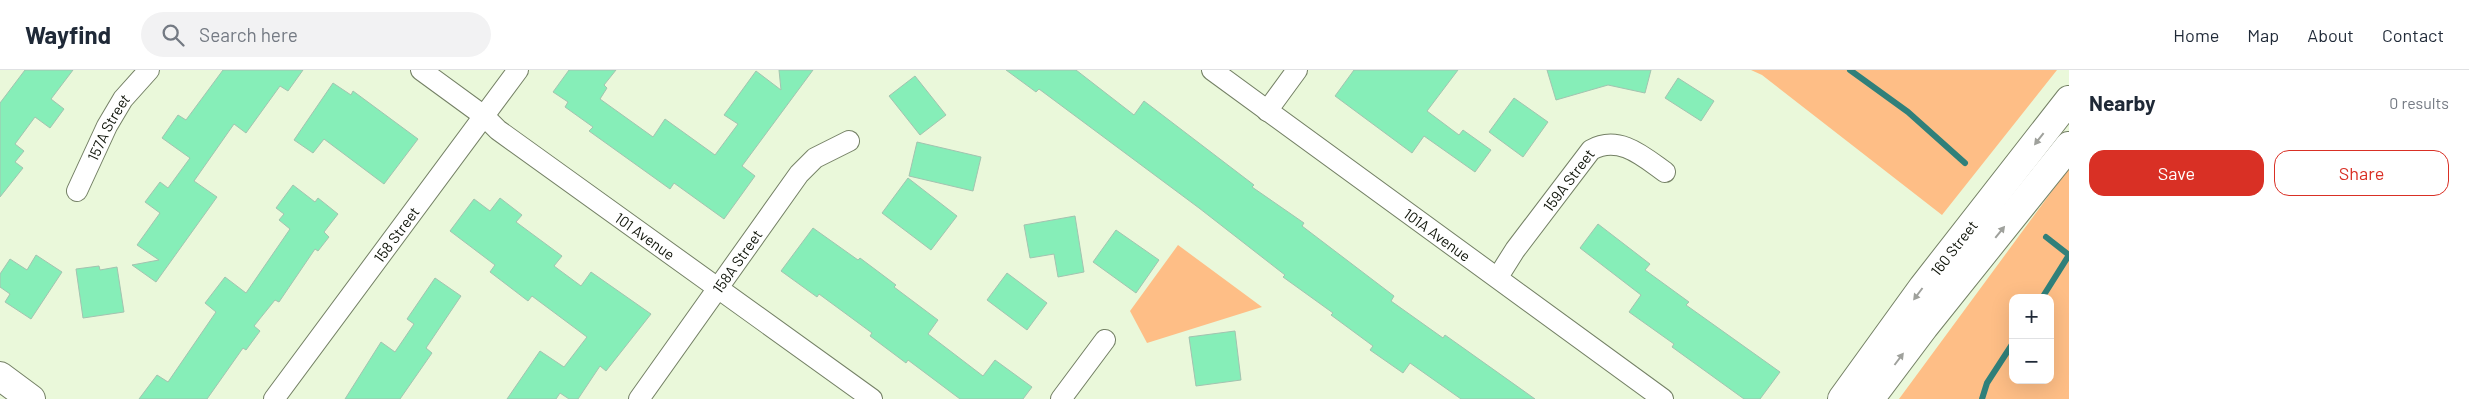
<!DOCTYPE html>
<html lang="en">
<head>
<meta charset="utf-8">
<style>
	body { margin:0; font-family:Barlow,sans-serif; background:#f2f2f3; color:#1f2937 }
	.controls { position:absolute; right:15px; bottom:15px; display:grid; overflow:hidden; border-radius:10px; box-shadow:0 5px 20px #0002 }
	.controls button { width:45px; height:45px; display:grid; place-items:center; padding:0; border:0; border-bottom:1px solid #e0e1e3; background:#fff; color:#1f2937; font:25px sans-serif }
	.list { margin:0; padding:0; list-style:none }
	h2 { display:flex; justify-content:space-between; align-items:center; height:65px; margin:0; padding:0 20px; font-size:21px }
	h2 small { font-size:16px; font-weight:400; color:#747a83 }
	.actions { display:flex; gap:10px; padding:15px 20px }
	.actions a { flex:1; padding:11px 0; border:1px solid #d93025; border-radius:15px; text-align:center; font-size:18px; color:#d93025 }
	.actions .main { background:#d93025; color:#fff }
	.icon { flex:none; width:28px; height:28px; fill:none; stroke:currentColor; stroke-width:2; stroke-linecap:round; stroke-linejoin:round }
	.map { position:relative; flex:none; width:2069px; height:329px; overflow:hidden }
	header { display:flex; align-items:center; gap:30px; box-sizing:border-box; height:70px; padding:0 25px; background:#fff; border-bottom:1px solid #e0e1e3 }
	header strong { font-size:24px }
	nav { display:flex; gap:28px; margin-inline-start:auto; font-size:18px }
	.search { width:350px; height:45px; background:#f2f2f3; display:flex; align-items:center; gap:12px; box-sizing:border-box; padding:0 18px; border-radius:28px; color:#747a83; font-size:19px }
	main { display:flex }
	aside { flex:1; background:#fff }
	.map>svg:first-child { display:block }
	.green { fill:#febe86; fill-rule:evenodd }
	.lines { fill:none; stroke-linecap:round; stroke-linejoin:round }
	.stream { stroke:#30807a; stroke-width:6 }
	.building { fill:#86eeb8; stroke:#a3c3b0 }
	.street-casing { stroke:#748065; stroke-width:22 }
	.secondary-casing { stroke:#748065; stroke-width:30 }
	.street { stroke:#fff; stroke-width:20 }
	.secondary { stroke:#fff; stroke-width:28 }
	.oneway { fill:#9fa19c }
	.labels { text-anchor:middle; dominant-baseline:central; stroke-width:4.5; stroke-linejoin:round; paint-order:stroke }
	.street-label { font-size:15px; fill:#0e1308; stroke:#fff }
</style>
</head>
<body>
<header>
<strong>Wayfind</strong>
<div class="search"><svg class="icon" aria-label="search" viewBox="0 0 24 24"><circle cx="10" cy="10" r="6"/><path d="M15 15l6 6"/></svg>Search here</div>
<nav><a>Home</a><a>Map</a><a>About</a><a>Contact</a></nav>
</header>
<main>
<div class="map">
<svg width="2069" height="329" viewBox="0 0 2069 329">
	<rect width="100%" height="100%" fill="#eaf8da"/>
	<!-- green -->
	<path class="green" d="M1751,0H2057L1942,145L1762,5Z
		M2069,98V329H1899ZM2013,228H2050V310H2013Z
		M1178,175L1262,237L1147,273L1130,241Z"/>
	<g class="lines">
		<!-- stream -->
		<path class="stream" d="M1850,0L1908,42L1965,93
			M2046,167L2069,185
			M2042,228L2069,185
			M1982,329L1987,313L2013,273"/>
	</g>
	<!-- building -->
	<path class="building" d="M25,0H73L51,29L64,39L50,58L35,47L15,74L24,81L15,92L23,98L0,127V33Z
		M223,0H303L288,21L280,16L246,63L234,54L194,111L217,127L156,212L132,195L159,190L137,175L160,143L145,132L160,112L168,118L190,88L162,68L178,45L186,50Z
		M569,0H616L604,15L607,18L600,29L653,67L665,49L715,85L738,54L724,45L756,1L781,20L779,0H813L742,96L755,106L724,149L674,113L670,119L589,61L593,57L565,37L568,32L553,22Z
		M1006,0H1076L1134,45L1144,31L1254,115L1252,117L1304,153L1302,156L1394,226L1391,231L1443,268L1445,265L1535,329H1461L1410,293L1403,303L1370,280L1373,276L1331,245L1333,243L1283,207L1285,205L1199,138L1039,19L1036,22Z
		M1354,0H1458L1427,41L1459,65L1463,60L1491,80L1475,102L1424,66L1412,83L1335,26Z
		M1547,0H1651L1645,23L1608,15L1556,30Z
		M915,6L946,45L920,65L889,26Z
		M1678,8L1714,31L1701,51L1665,28Z
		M333,13L351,25L353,21L418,69L384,114L324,69L313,83L294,70Z
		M1514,28L1548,52L1523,87L1489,62Z
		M917,72L981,87L973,121L909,106Z
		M908,108L957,146L931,180L882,143Z
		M293,115L315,132L318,128L338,144L324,162L329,167L318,181L315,179L279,232L275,230L254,256L260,261L246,280L243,278L207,329H139L157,305L168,312L216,242L205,233L225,207L246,223L290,159L279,150L284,144L276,138Z
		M500,128L522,145L516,152L562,186L554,196L581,216L591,202L651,244L606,301L600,296L578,329H569L560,323L556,329H507L540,281L564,297L587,267L532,226L528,231L490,202L495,195L450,161L474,129L490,141Z
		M1075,146L1084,202L1058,207L1054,184L1030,188L1024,155Z
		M1598,154L1650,194L1645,200L1689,232L1686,235L1780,302L1760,329H1744L1672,277L1674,274L1629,242L1641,225L1580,178Z
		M813,158L858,190L860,188L896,215L894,217L938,250L928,264L983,306L995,290L1032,317L1023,329H960L908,290L906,293L870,266L872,263L819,224L817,227L781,201Z
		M1116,160L1159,190L1136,223L1093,192Z
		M36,185L62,202L31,249L5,232L10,224L0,217V204L10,189L27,200Z
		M99,196L100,200L117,197L124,242L83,248L76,199Z
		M1007,203L1047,233L1027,260L987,230Z
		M435,208L461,226L426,278L432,283L400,329H345L381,272L395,282L414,254L407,249Z
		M1235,261L1241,310L1196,316L1189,267Z"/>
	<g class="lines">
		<!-- street casing -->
		<g class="street-casing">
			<g id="street">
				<path id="s1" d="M421,0L484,46L498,60L872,329"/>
				<path id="s2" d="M1212,0L1663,329"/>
				<path d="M1267,41L1297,0"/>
				<path id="s3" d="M77,121L107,56L123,29L149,0"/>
				<path id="s4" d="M1498,207L1515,180L1591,80C1619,64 1644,87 1665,102"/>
				<path id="s5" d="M274,329L518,0"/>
				<path id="s6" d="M639,329L799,104L815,88L849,71"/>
				<path d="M1061,329L1105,270"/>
			</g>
		</g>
		<!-- secondary casing -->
		<g class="secondary-casing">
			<g id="secondary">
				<path d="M0,306L31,329"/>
				<path id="s7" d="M1842,329L1923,217L2069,30"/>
				<path d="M1870,329L1924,257L2069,76"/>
			</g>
		</g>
		<!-- street -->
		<use href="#street" class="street"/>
		<!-- secondary -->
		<use href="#secondary" class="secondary"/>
	</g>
	<!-- one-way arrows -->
	<defs><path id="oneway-solid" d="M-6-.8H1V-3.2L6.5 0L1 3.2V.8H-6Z" transform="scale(1.25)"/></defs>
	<g class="oneway">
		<use href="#oneway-solid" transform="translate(2039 69) rotate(128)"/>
		<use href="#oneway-solid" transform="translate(2000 162) rotate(-51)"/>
		<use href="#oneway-solid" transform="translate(1918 224) rotate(127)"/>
		<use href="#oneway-solid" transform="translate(1899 289) rotate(-53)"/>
	</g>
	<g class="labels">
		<!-- street labels -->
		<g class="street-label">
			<text stroke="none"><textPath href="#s3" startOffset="71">157A Street</textPath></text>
			<text stroke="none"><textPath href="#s4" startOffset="120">159A Street</textPath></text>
			<text stroke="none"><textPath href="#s2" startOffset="279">101A Avenue</textPath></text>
			<text stroke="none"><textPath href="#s5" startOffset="205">158 Street</textPath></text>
			<text stroke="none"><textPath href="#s1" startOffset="279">101 Avenue</textPath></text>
			<text stroke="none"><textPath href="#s7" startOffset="188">160 Street</textPath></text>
			<text stroke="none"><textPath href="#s6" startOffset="169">158A Street</textPath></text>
		</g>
	</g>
</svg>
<div class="controls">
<button>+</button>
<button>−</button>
</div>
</div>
<aside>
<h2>Nearby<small>0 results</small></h2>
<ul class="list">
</ul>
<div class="actions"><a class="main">Save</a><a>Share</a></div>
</aside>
</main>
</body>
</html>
